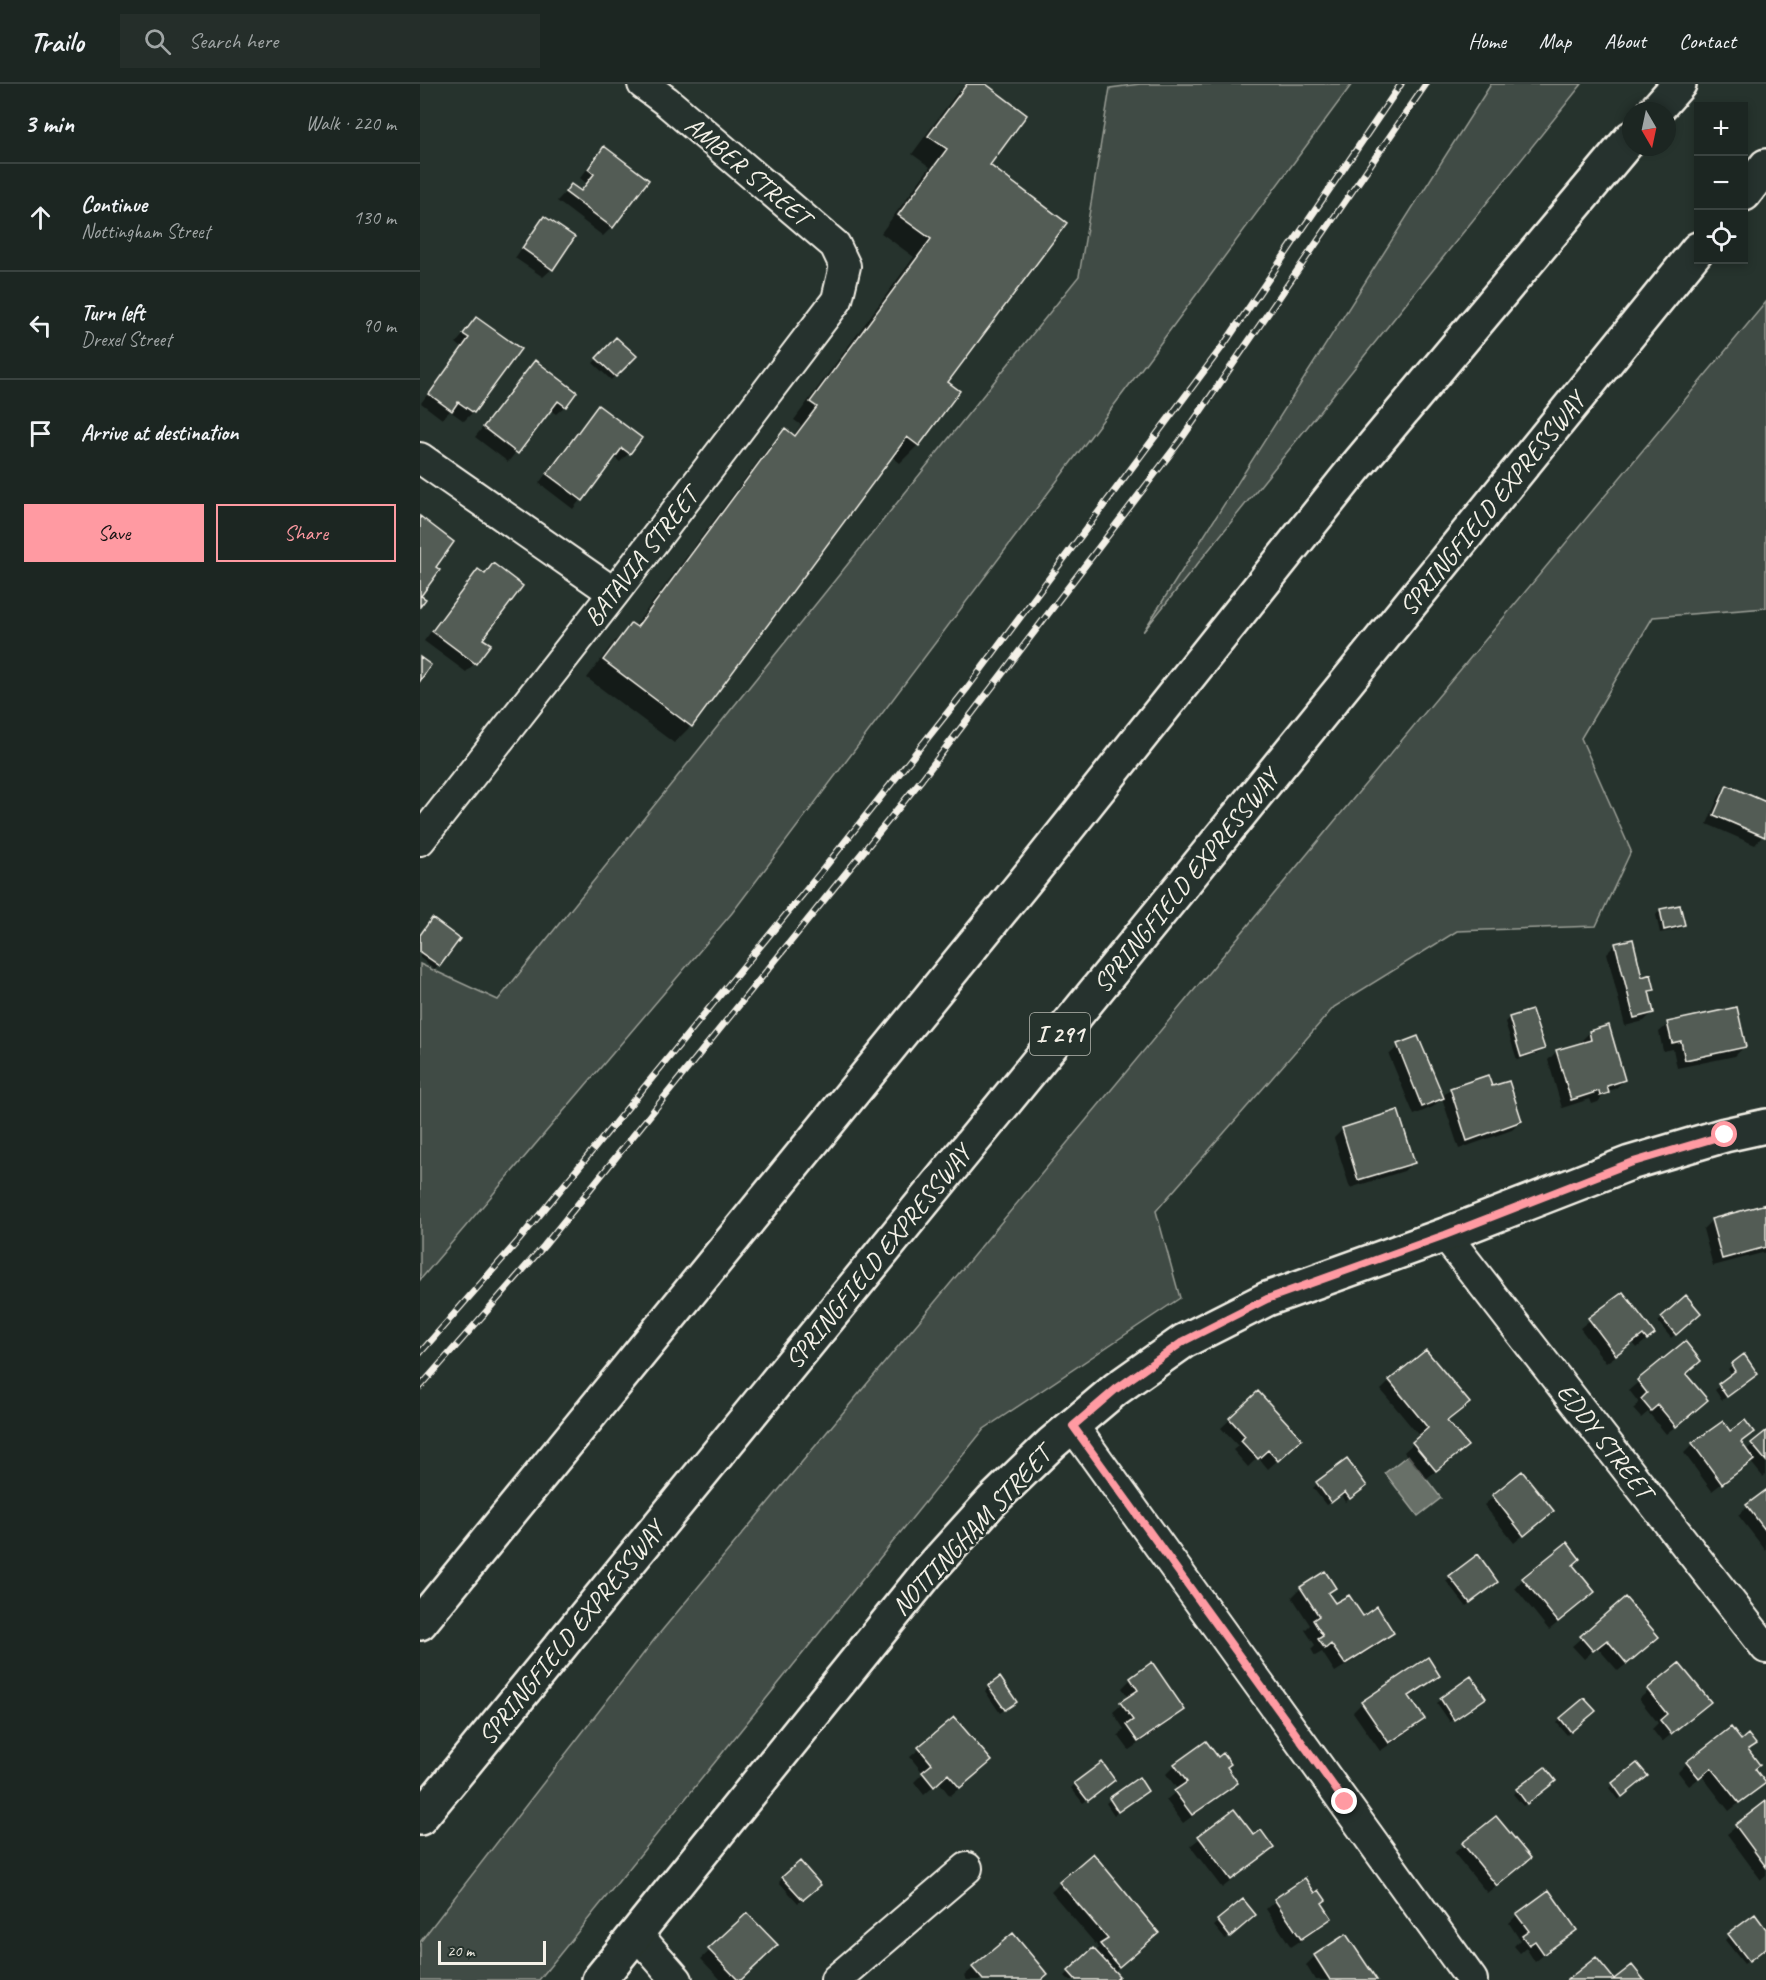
<!DOCTYPE html>
<html lang="en">
<head>
<meta charset="utf-8">
<style>
	body { margin:0; font-family:Caveat,sans-serif; background:#252e2a; color:#f1f3f6 }
	.controls { position:absolute; right:18px; top:18px; display:grid; overflow:hidden; border-radius:0px; box-shadow:0 3px 9px #0003 }
	.controls button { width:54px; height:54px; display:grid; place-items:center; padding:0; border:0; border-bottom:2px solid #3a4340; background:#1c2622; color:#f1f3f6; font:30px sans-serif }
	.compass { position:absolute; left:1202px; top:18px; width:54px; height:54px; border-radius:50%; background:#1c2622; box-shadow:0 3px 9px #0003; rotate:171deg }
	.scale { position:absolute; left:18px; bottom:15px; width:108px; box-sizing:border-box; padding-left:6px; border:3px solid #f4f1e8; border-top:0; font-size:16px; line-height:21px; white-space:nowrap; color:#f4f1e8; -webkit-text-stroke:4px #26332d; paint-order:stroke }
	.stop { position:absolute; width:18px; height:18px; margin:-14px; border:4px solid #ff9aa2; border-radius:50%; background:#fff }
	.stop.end { background:#ff9aa2; border-color:#fff; box-shadow:0 2px 6px #0008 }
	.list { margin:0; padding:0; list-style:none }
	h2 { display:flex; justify-content:space-between; align-items:center; height:78px; margin:0; padding:0 24px; font-size:26px }
	h2 small { font-size:20px; font-weight:400; color:#a0a5a5 }
	.list li { display:grid; grid-template-columns:39px 1fr auto; gap:18px; align-items:center; box-sizing:border-box; height:108px; padding:0 24px; border-top:2px solid #3a4340 }
	.list b { display:block; font-size:22px; white-space:nowrap }
	.list p { margin:0; font-size:20px; white-space:nowrap; color:#a0a5a5 }
	.list em { font-size:20px; font-style:normal; color:#a0a5a5 }
	.actions { display:flex; gap:12px; padding:18px 24px }
	.actions a { flex:1; padding:14px 0; border:2px solid #ff9aa2; border-radius:0px; text-align:center; font-size:21px; color:#ff9aa2 }
	.actions .main { background:#ff9aa2; color:#111 }
	.icon { flex:none; width:33px; height:33px; fill:none; stroke:currentColor; stroke-width:2; stroke-linecap:round; stroke-linejoin:round }
	.map { position:relative; flex:none; width:1346px; height:1896px; overflow:hidden }
	header { display:flex; align-items:center; gap:36px; box-sizing:border-box; height:84px; padding:0 30px; background:#1c2622; border-bottom:2px solid #3a4340 }
	header strong { font-size:28px }
	nav { display:flex; gap:33px; margin-inline-start:auto; font-size:21px }
	.search { width:420px; height:54px; background:#252e2a; display:flex; align-items:center; gap:15px; box-sizing:border-box; padding:0 21px; border-radius:0px; color:#a0a5a5; font-size:22px }
	main { display:flex }
	aside { flex:1; background:#1c2622 }
	.map>svg:first-child { display:block }
	.green { fill:#414b45; stroke:#9a9e96; stroke-width:1.5 }
	.water { fill:#676f68; stroke:#9fa39b; stroke-width:1.5 }
	.shadow { fill:#0007 }
	.building { fill:#525c55; stroke:#f4f1e8; stroke-width:1.5 }
	.lines { fill:none; stroke-linecap:round; stroke-linejoin:round }
	.street-casing { stroke:#f4f1e8; stroke-width:34 }
	.secondary-casing { stroke:#f4f1e8; stroke-width:38 }
	.highway-casing { stroke:#f4f1e8; stroke-width:38 }
	.street { stroke:#26332d; stroke-width:30 }
	.secondary { stroke:#26332d; stroke-width:33 }
	.highway { stroke:#26332d; stroke-width:33 }
	.rail-casing { stroke:#f4f1e8; stroke-width:7 }
	.rail { stroke:#26332d; stroke-width:4.5; stroke-dasharray:14; stroke-linecap:butt }
	.route { stroke:#ff9aa2; stroke-width:8 }
	.labels { text-anchor:middle; dominant-baseline:central; stroke-width:5; stroke-linejoin:round; paint-order:stroke }
	.shield { fill:#26332d; stroke:#b6b8b0; stroke-width:1.5 }
	.shield-label { font-size:24px; font-weight:bold; fill:#f4f1e8 }
	.street-label { font-size:26px; fill:#f4f1e8; stroke:#26332d }
</style>
</head>
<body>
<header>
<strong>Trailo</strong>
<div class="search"><svg class="icon" aria-label="search" viewBox="0 0 24 24"><circle cx="10" cy="10" r="6"/><path d="M15 15l6 6"/></svg>Search here</div>
<nav><a>Home</a><a>Map</a><a>About</a><a>Contact</a></nav>
</header>
<main>
<aside>
<h2>3 min<small>Walk · 220 m</small></h2>
<ul class="list">
<li><svg class="icon" aria-label="ahead" viewBox="0 0 24 24"><path d="M12 20V5M6 11l6-6 6 6"/></svg><div><b>Continue</b><p>Nottingham Street</p></div><em>130 m</em></li>
<li><svg class="icon" aria-label="left" viewBox="0 0 24 24"><path d="M17 20v-9H6M10 6l-5 5 5 5"/></svg><div><b>Turn left</b><p>Drexel Street</p></div><em>90 m</em></li>
<li><svg class="icon" aria-label="arrive" viewBox="0 0 24 24"><path d="M6 21V4h12l-3 4 3 4H6"/></svg><div><b>Arrive at destination</b></div></li>
</ul>
<div class="actions"><a class="main">Save</a><a>Share</a></div>
</aside>
<div class="map">
<svg width="1346" height="1896" viewBox="0 0 1346 1896">
	<rect width="100%" height="100%" fill="#26332d"/>
	<filter id="ink" filterUnits="userSpaceOnUse"><feTurbulence type="fractalNoise" baseFrequency=".0167" numOctaves="2"/><feDisplacementMap in="SourceGraphic" scale="12" xChannelSelector="R" yChannelSelector="G"/><feConvolveMatrix kernelMatrix="1 2 1 2 8 2 1 2 1" color-interpolation-filters="sRGB"/></filter>
	<g filter="url(#ink)">
		<!-- green -->
		<path class="green" d="M720,0H932L722,284L312,829L0,1196V880L78,916L659,192L690,4Z
			M1071,0H1162L723,548Z
			M1346,218V524L1233,533L1161,654L1211,767L1176,842L1037,847L914,923L736,1127L760,1214L564,1345L119,1896H0V1858L234,1556Z"/>
		<!-- water -->
		<path class="water" d="M988,1371L1021,1414L998,1432L965,1389Z"/>
		<!-- shadow -->
		<path class="shadow" d="M546,0H563L568,82L526,299L538,308L498,361L480,379L471,372L271,642L254,659L167,594L194,558L211,541L214,543L348,364L365,346L373,352L381,341L374,336L494,173L461,149L510,83L492,70L536,10Z
			M184,64L192,143L183,152L137,117L151,102L160,108L167,100L160,94Z
			M124,134L132,185L123,193L95,174L116,143Z
			M57,235L99,265L53,328L44,337L30,327L22,335L1,319L42,264L36,259Z
			M197,255L214,272L191,296L173,279Z
			M115,278L145,322L136,330L130,326L88,378L55,353Z
			M179,323L209,369L200,378L194,373L153,425L119,399L170,332Z
			M73,481L61,555L55,579L46,588L4,557L49,496L58,487L63,491Z
			M1308,703L1346,719V748L1335,761L1287,740L1299,712Z
			M1259,822L1263,841L1259,845L1240,849L1236,831L1240,826Z
			M0,851L19,881L15,885L0,874Z
			M1196,860L1221,894L1234,905L1228,910L1233,928L1224,937L1205,942L1187,869Z
			M1089,934L1123,965L1119,969L1097,976L1085,938Z
			M1248,940L1324,963L1315,972L1257,984L1253,965L1243,967L1239,948Z
			M1170,948L1204,996L1195,1005L1187,1007L1178,1018L1172,1020L1170,1015L1142,1024L1128,976L1137,967L1161,960V957Z
			M998,954L1022,1013L1030,1005L1071,1004L1101,1037L1092,1046L1039,1065L1022,1014L1013,1023L994,1031L969,971L978,962Z
			M923,1045L993,1078L984,1087L930,1104L914,1054Z
			M1346,1122V1168L1293,1182L1283,1145L1292,1136Z
			M1203,1210L1233,1250L1217,1264L1213,1259L1186,1279L1160,1244Z
			M1266,1213L1275,1233L1251,1254L1238,1238Z
			M1265,1259V1290L1277,1325L1246,1350L1228,1328L1221,1334L1213,1325L1219,1319L1209,1306Z
			M1323,1272L1332,1294L1302,1316L1295,1306L1312,1291L1308,1285Z
			M970,1297L1048,1319L1026,1338L1037,1370L1006,1395L984,1368L1000,1353L961,1306Z
			M838,1309L871,1364L848,1385L838,1373L828,1383L813,1366L818,1362L801,1344Z
			M1332,1348L1320,1359L1325,1367L1346,1349V1390L1343,1393L1330,1377L1292,1407L1264,1369L1273,1360L1310,1349Z
			M1102,1389L1132,1427L1094,1459L1064,1421Z
			M897,1400L941,1406L925,1418L921,1411L906,1421L893,1404Z
			M1346,1408V1467L1318,1431Z
			M1151,1482L1164,1517L1129,1546L1095,1504L1103,1495Z
			M904,1489L914,1504L907,1510L915,1522L972,1549L963,1558L915,1588L902,1568L895,1572L891,1565L895,1561L885,1546L890,1541L872,1513L881,1504Z
			M1030,1493L1072,1502L1046,1522L1026,1497Z
			M1205,1516L1228,1562L1198,1587L1177,1563L1164,1575L1152,1562Z
			M1259,1581L1289,1618L1242,1658L1232,1645L1238,1639L1219,1615Z
			M1018,1592L1009,1600L989,1614L1003,1635L994,1644L960,1667L933,1628L942,1619Z
			M1051,1594L1060,1617L1030,1638L1017,1619Z
			M711,1595L763,1626L754,1635L709,1666L698,1651L704,1645L693,1628L709,1614L702,1604Z
			M569,1603L591,1621L580,1629L565,1607Z
			M1170,1631L1147,1651L1137,1639L1141,1635Z
			M534,1635L561,1686L530,1712L519,1698L504,1711L494,1698L503,1689L490,1673Z
			M1334,1660L1327,1666L1334,1685L1344,1699L1309,1727L1282,1692L1269,1702L1258,1688L1267,1679Z
			M755,1681L805,1684L816,1699L807,1707L763,1739L746,1716L758,1706L746,1690Z
			M1217,1681L1222,1696L1198,1716L1189,1704Z
			M718,1695L723,1711L694,1731L686,1719Z
			M655,1700H689L663,1719L651,1704Z
			M1130,1701L1103,1722L1093,1710L1097,1706Z
			M1346,1719V1792L1341,1796L1307,1750Z
			M814,1728L833,1753L852,1764L802,1804L770,1762Z
			M1075,1734L1100,1783L1067,1809L1034,1769Z
			M363,1794L395,1804L378,1819L359,1798Z
			M885,1796L910,1834L901,1843L871,1863L846,1825L855,1817Z
			M640,1799L728,1857L693,1888V1896H649L645,1892L673,1866L675,1868L679,1864L631,1808Z
			M823,1817L830,1835L805,1855L794,1842Z
			M327,1831L319,1896H301L281,1875Z
			M1097,1831L1155,1846L1115,1878L1106,1864L1100,1869L1094,1862L1100,1856L1089,1839Z
			M926,1852L955,1896H895L886,1881L895,1872Z
			M1309,1852L1346,1864L1324,1880L1305,1856Z
			M553,1884L621,1896H547L544,1892Z"/>
		<!-- building -->
		<path class="building" d="M547,0H566L607,31L570,81L647,139L528,298L540,307L499,362L487,353L272,643L183,576L211,539L217,543L365,344L375,352L397,323L390,318L511,155L478,131L527,65L508,52Z
			M184,62L229,96L193,144L145,108L151,100L161,107L174,90L168,85Z
			M124,132L155,153L133,186L102,164Z
			M56,233L101,265L54,329L38,318L32,327L9,310L49,254L43,250Z
			M196,253L217,272L196,293L176,274Z
			M115,276L157,308L146,323L138,317L98,370L63,343Z
			M178,321L222,354L210,370L202,364L163,417L127,390Z
			M0,432L34,458L16,483L20,486L1,512L6,515L0,523Z
			M73,479L103,502L63,555L71,560L56,580L12,547L58,485L65,490Z
			M0,573L11,581L0,597Z
			M1307,701L1346,718L1345,753L1294,731Z
			M1260,821L1265,841L1244,846L1240,825Z
			M12,834L40,855L20,882L0,868V851Z
			M1213,855L1222,893L1231,890L1235,906L1229,907L1234,929L1214,934L1195,859Z
			M1317,923L1326,963L1265,976L1261,957L1252,959L1247,938Z
			M1112,926L1125,965L1101,973L1089,933Z
			M1189,941L1205,996L1187,1002L1189,1009L1180,1012L1179,1007L1151,1016L1136,966L1171,956L1169,947Z
			M998,952L1024,1014L1002,1023L977,960Z
			M1068,991L1072,1002L1089,997L1102,1037L1047,1057L1030,1004Z
			M978,1026L995,1079L938,1096L922,1044Z
			M1346,1120V1163L1302,1175L1291,1135Z
			M1203,1208L1235,1250L1227,1256L1223,1251L1196,1271L1168,1234Z
			M1266,1211L1281,1229L1256,1251L1241,1233Z
			M1265,1257L1281,1277L1266,1290L1288,1316L1256,1343L1238,1321L1231,1327L1221,1315L1227,1309L1217,1296Z
			M1006,1266L1050,1319L1027,1337L1048,1362L1016,1387L992,1358L1008,1344L969,1296Z
			M1324,1270L1338,1290L1307,1313L1298,1300L1315,1287L1311,1280Z
			M838,1307L882,1355L858,1377L848,1366L838,1375L821,1357L825,1352L809,1334Z
			M1325,1336L1334,1348L1321,1358L1334,1376L1302,1400L1272,1359L1303,1337L1310,1347Z
			M1346,1347V1377L1331,1359Z
			M927,1375L947,1402L930,1415L925,1408L911,1419L896,1398Z
			M1102,1387L1134,1427L1104,1452L1072,1411Z
			M1346,1406V1447L1326,1421Z
			M1147,1458L1160,1475L1153,1481L1175,1508L1138,1538L1102,1494Z
			M1058,1470L1078,1498L1050,1519L1029,1492Z
			M905,1487L916,1504L908,1509L915,1519L929,1511L943,1532L957,1522L974,1549L925,1580L911,1560L905,1565L898,1555L903,1552L893,1536L899,1532L880,1503Z
			M1205,1513L1239,1553L1207,1580L1187,1556L1173,1567L1160,1552Z
			M1008,1573L1020,1592L989,1612L1005,1635L969,1659L941,1618Z
			M732,1578L765,1626L718,1658L706,1641L713,1636L700,1618L718,1606L710,1594Z
			M1259,1579L1291,1618L1251,1650L1240,1636L1247,1630L1227,1605Z
			M1051,1592L1066,1614L1034,1636L1020,1614Z
			M580,1593L597,1618L585,1626L568,1602Z
			M1164,1614L1176,1627L1151,1648L1140,1634Z
			M534,1633L572,1677L540,1704L528,1690L514,1703L502,1688L512,1680L498,1663Z
			M1311,1643L1321,1656L1328,1650L1336,1660L1328,1665L1340,1681L1335,1685L1346,1699L1319,1719L1291,1684L1279,1694L1266,1678Z
			M786,1657L798,1673L803,1669L811,1680L807,1683L818,1699L772,1731L754,1707L767,1698L754,1680Z
			M682,1678L695,1696L668,1717L654,1699Z
			M1217,1679L1228,1692L1202,1713L1192,1699Z
			M1125,1683L1136,1697L1107,1720L1096,1705Z
			M719,1693L728,1707L698,1728L689,1714Z
			M1346,1717V1783L1315,1741Z
			M814,1725L834,1751L841,1746L854,1764L811,1796L778,1752Z
			M1076,1732L1111,1774L1077,1802L1042,1759Z
			M673,1769L739,1849L699,1883L680,1860L688,1855L639,1798Z
			M380,1777L401,1801L383,1816L362,1793Z
			M885,1794L895,1809L899,1806L906,1816L902,1819L912,1834L881,1855L854,1815Z
			M1129,1806L1157,1846L1124,1870L1115,1857L1109,1861L1102,1852L1109,1847L1096,1830Z
			M823,1815L836,1831L810,1853L797,1836Z
			M327,1829L358,1861L321,1896H318L288,1865Z
			M1335,1830L1346,1845V1864L1329,1877L1308,1850Z
			M593,1849L628,1891L622,1896H563L552,1883Z
			M926,1850L957,1896H910L894,1871Z
			M673,1864L699,1892L695,1896H656L648,1887Z
			M1176,1873L1194,1895L1212,1881L1224,1896H1147Z"/>
		<g class="lines">
			<!-- street casing -->
			<g class="street-casing">
				<path id="street" d="M0,374L194,509
					M0,756L194,509L417,216L425,182L415,161L246,17L223,0
					M1025,1151L1346,1564
					M653,1342L1052,1896
					M216,1849L257,1896
					M416,1896L547,1784"/>
			</g>
			<!-- secondary casing -->
			<g class="secondary-casing">
				<path id="secondary" d="M179,1896L507,1489L572,1417L632,1359L696,1305L764,1257L847,1215L1025,1151L1210,1079L1305,1051L1346,1042"/>
			</g>
			<!-- highway casing -->
			<g class="highway-casing">
				<path id="highway" d="M1235,27L1259,0
					M1324,110L1346,82
					M0,1539L606,796L934,385L1211,54
					M0,1734L755,810L1278,165"/>
			</g>
			<!-- street -->
			<use href="#street" class="street"/>
			<!-- secondary -->
			<use href="#secondary" class="secondary"/>
			<!-- highway -->
			<use href="#highway" class="highway"/>
			<!-- rail casing -->
			<g class="rail-casing">
				<path id="rail" d="M0,1269L99,1156L401,788L548,603L805,259L981,0
					M0,1303L124,1162L502,695L760,357L1006,0"/>
			</g>
			<!-- rail -->
			<use href="#rail" class="rail"/>
		</g>
	</g>
	<g class="lines" filter="url(#ink)">
		<!-- route -->
		<path class="route" d="M925,1718L653,1342L696,1305L764,1257L847,1215L1025,1151L1210,1079L1305,1051"/>
	</g>
	<g class="labels">
		<!-- shield labels -->
		<rect class="shield" x="610" y="929" width="60" height="42" rx="4.5"/>
		<g class="shield-label">
			<text x="640" y="950">I 291</text>
		</g>
		<!-- street labels -->
		<g class="street-label">
			<text transform="translate(328 87) rotate(40)">AMBER STREET</text>
			<text transform="translate(1072 420) rotate(-51)">SPRINGFIELD EXPRESSWAY</text>
			<text transform="translate(221 473) rotate(-52)">BATAVIA STREET</text>
			<text transform="translate(766 797) rotate(-51)">SPRINGFIELD EXPRESSWAY</text>
			<text transform="translate(458 1173) rotate(-51)">SPRINGFIELD EXPRESSWAY</text>
			<text transform="translate(1185 1357) rotate(52)">EDDY STREET</text>
			<text transform="translate(551 1447) rotate(-47)">NOTTINGHAM STREET</text>
			<text transform="translate(151 1549) rotate(-51)">SPRINGFIELD EXPRESSWAY</text>
		</g>
	</g>
</svg>
<div class="controls">
<button>+</button>
<button>−</button>
<button><svg class="icon" aria-label="locate" viewBox="0 0 24 24"><circle cx="12" cy="12" r="6"/><path d="M12 2v4M12 18v4M2 12h4M18 12h4"/></svg></button>
</div>
<svg class="compass" viewBox="-18 -18 36 36"><path d="M0-13l5 13h-10z" fill="#e53935"/><path d="M0 13l5-13h-10z" fill="#a0a5a5"/></svg>
<div class="scale">20 m</div>
<div class="stop" style="left:1305px;top:1051px"></div>
<div class="stop end" style="left:925px;top:1718px"></div>
</div>
</main>
</body>
</html>
